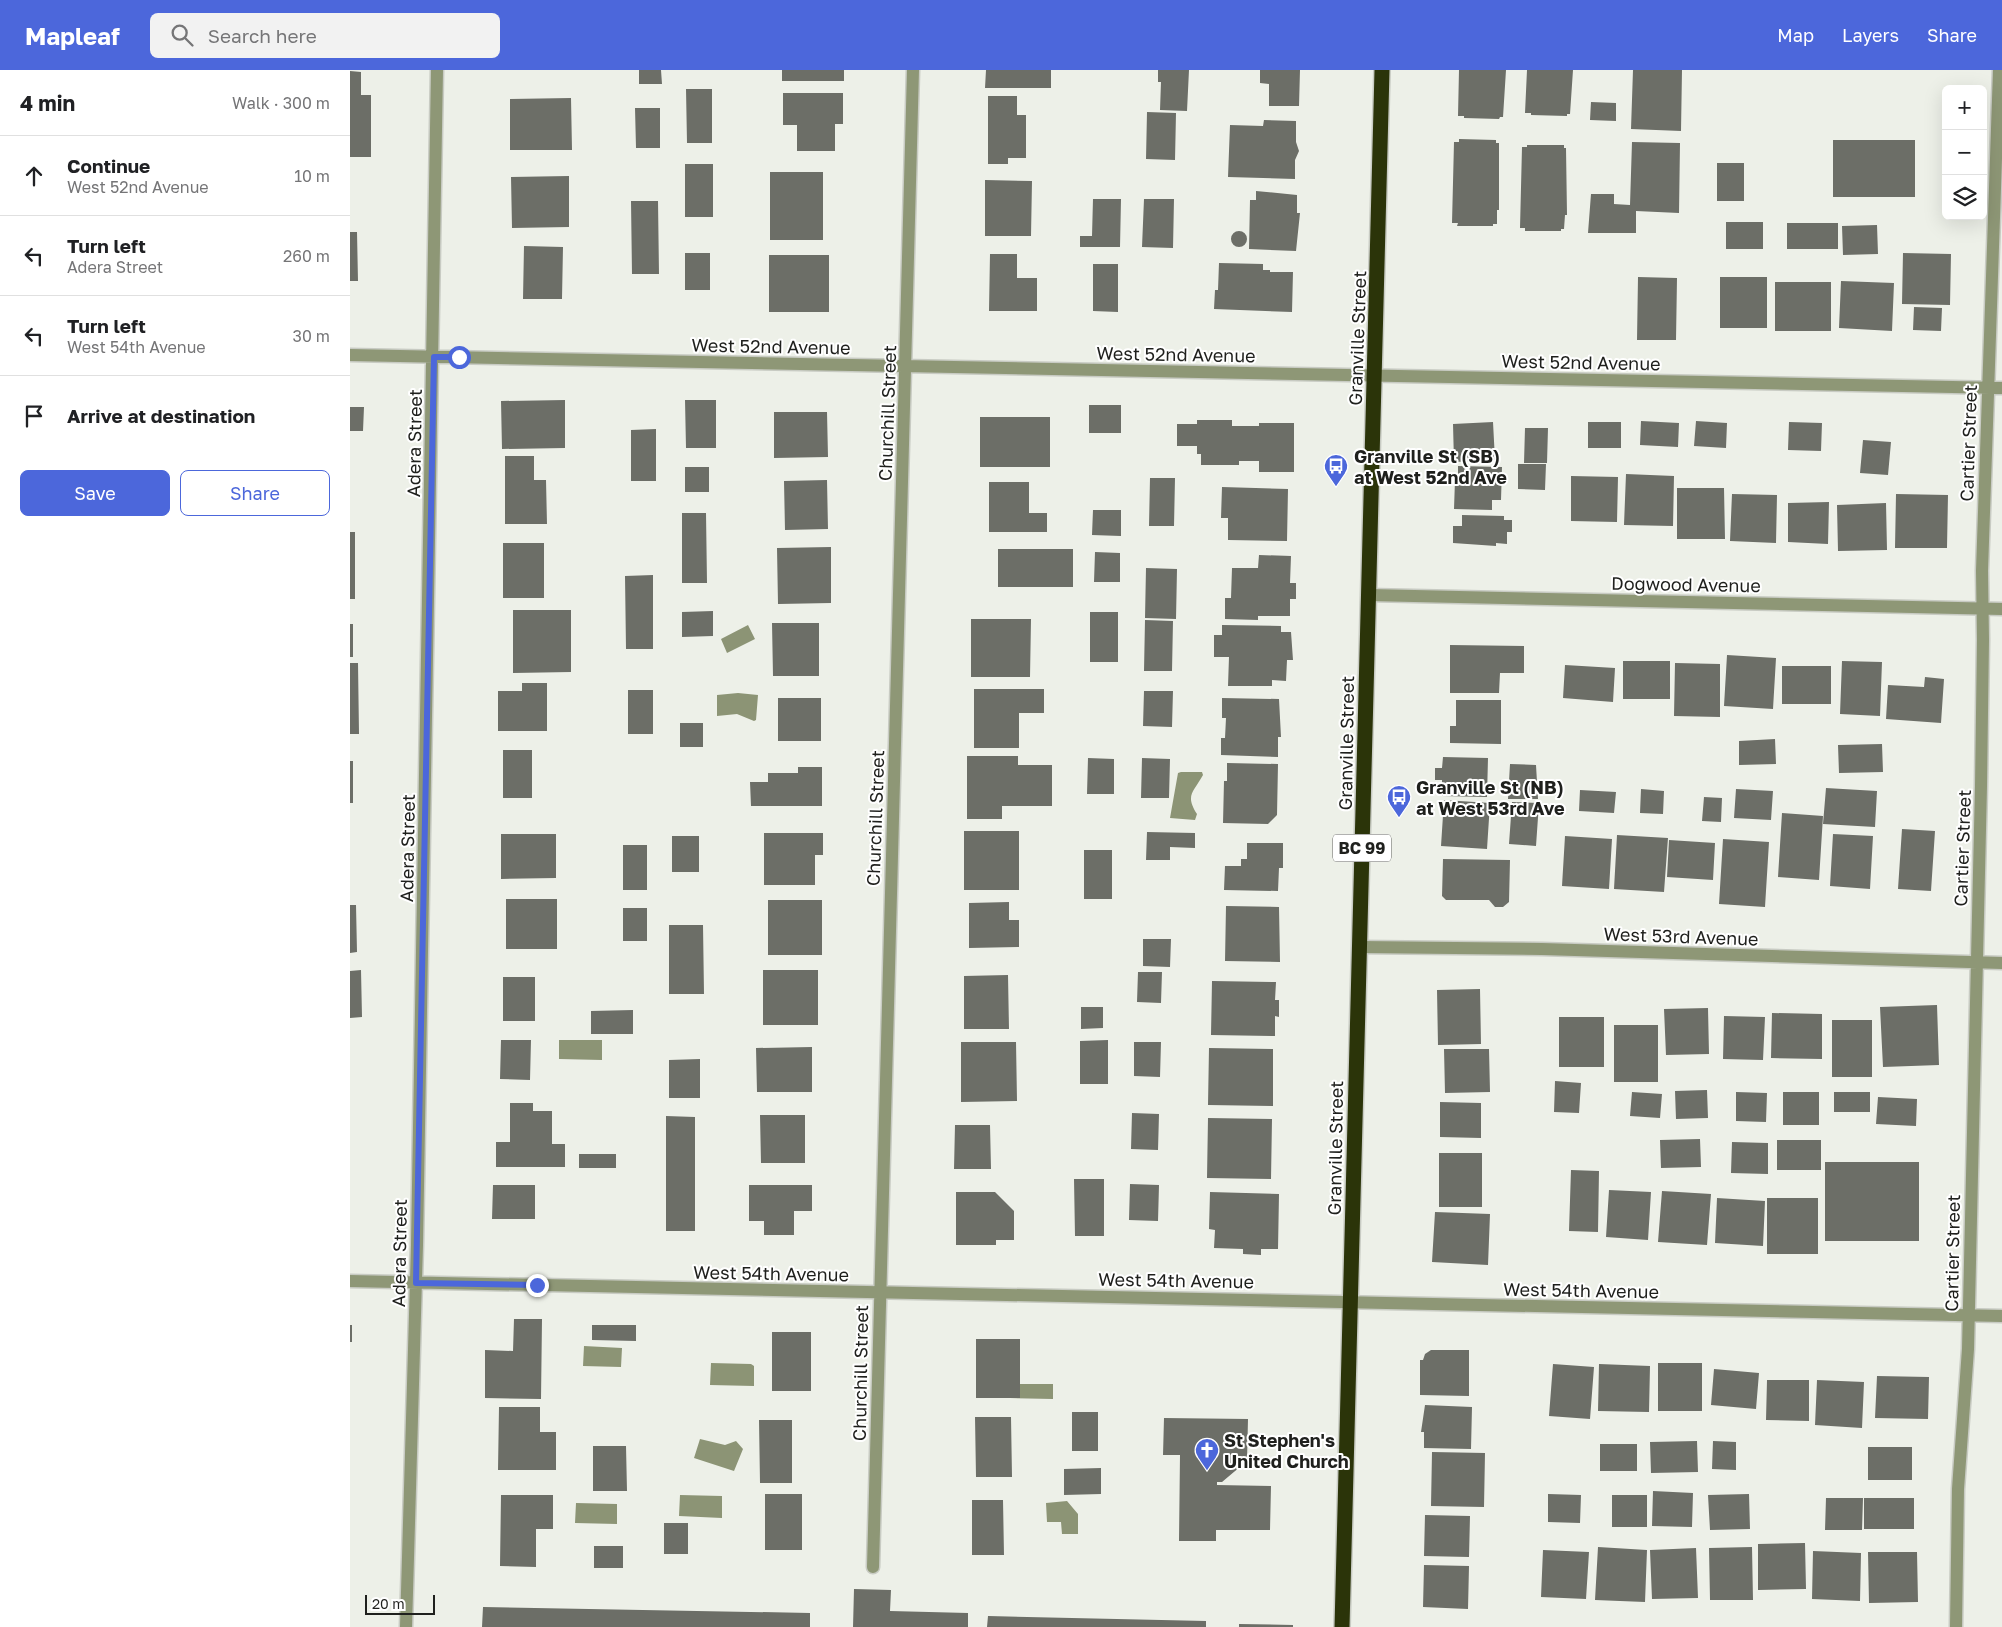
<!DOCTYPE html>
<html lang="en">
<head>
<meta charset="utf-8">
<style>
	body { margin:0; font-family:"Golos Text",sans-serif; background:#f2f2f2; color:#202124 }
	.controls { position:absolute; right:15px; top:15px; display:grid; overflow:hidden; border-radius:8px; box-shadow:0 5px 20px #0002 }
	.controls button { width:45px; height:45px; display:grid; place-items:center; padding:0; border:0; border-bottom:1px solid #e0e0e0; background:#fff; color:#202124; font:25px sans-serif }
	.scale { position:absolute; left:15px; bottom:12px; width:70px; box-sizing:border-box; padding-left:5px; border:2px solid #1f201d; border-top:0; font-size:14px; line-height:18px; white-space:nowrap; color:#1f201d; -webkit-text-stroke:4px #fff; paint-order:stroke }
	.stop { position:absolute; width:15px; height:15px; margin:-11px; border:4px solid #4c67db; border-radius:50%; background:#fff }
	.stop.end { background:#4c67db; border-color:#fff; box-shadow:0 1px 5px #0008 }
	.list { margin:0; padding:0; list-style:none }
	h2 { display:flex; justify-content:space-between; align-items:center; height:65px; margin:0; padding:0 20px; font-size:21px }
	h2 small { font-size:16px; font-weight:400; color:#757577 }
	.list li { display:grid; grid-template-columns:32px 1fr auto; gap:15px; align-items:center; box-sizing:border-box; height:80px; padding:0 20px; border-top:1px solid #e0e0e0 }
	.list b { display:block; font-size:19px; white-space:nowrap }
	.list p { margin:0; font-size:16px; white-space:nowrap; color:#757577 }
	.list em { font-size:16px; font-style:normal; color:#757577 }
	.actions { display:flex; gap:10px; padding:15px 20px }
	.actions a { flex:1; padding:11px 0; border:1px solid #4c67db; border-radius:8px; text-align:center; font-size:18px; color:#4c67db }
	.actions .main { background:#4c67db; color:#fff }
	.icon { flex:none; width:28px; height:28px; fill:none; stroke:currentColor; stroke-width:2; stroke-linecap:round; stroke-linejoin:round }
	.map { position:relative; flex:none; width:1652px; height:1557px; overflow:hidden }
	header { display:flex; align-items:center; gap:30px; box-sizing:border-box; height:70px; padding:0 25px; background:#4c67db; color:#fff }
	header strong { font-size:24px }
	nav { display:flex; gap:28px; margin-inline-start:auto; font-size:18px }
	.search { width:350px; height:45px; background:#f2f2f2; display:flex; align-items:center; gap:12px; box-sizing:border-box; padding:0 18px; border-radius:8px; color:#757577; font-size:19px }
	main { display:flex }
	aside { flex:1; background:#fff }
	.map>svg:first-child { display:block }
	.water { fill:#8c9475 }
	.building { fill:#6c6e67 }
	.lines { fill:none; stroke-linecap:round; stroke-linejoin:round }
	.street-casing { stroke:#c8cbc3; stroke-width:15 }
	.highway-casing { stroke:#c8cbc3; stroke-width:18 }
	.street { stroke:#8e9776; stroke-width:12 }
	.highway { stroke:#2b3409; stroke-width:15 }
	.route { stroke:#4c67db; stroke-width:6 }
	.labels { text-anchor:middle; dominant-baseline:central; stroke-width:4; stroke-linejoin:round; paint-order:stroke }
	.shield { fill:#fff; stroke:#626361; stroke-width:1 }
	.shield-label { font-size:16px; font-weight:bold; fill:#1f201d }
	.street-label { font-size:18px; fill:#1f201d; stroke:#fff }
	.poi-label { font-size:18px; font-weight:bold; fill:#1f201d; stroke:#fff; text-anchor:start }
</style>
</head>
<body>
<header>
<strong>Mapleaf</strong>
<div class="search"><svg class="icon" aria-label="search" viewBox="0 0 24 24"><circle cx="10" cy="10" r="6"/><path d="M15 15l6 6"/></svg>Search here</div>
<nav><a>Map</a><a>Layers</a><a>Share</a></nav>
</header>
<main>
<aside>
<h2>4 min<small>Walk · 300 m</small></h2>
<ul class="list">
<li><svg class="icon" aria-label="ahead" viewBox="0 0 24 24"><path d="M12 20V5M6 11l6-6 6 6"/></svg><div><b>Continue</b><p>West 52nd Avenue</p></div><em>10 m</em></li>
<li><svg class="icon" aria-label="left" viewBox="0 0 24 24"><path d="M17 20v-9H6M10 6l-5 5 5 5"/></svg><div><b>Turn left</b><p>Adera Street</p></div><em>260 m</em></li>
<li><svg class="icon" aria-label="left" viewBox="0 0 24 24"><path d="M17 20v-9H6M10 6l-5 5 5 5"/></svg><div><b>Turn left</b><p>West 54th Avenue</p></div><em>30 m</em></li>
<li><svg class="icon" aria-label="arrive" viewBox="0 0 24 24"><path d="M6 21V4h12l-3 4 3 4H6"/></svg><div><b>Arrive at destination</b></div></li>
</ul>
<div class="actions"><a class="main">Save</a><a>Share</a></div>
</aside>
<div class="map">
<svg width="1652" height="1557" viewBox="0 0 1652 1557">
	<rect width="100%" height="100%" fill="#edf0e8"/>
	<!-- water -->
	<path class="water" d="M398,555L405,569L377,583L371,569Z
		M388,623L408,625L406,650L404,651L387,644L367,646V625Z
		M831,702H852L853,705C843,723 835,725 847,744L845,750L820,748L828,703Z
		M209,970H252V990L209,989Z
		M234,1276L272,1278L271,1297L233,1296Z
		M361,1293L401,1294L404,1296V1316L360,1315Z
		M660,1314H703V1329L660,1328Z
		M350,1369L375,1375L386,1371L393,1379L384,1401L344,1388Z
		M330,1425L372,1426V1448L329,1446Z
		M717,1431L728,1444V1464H712L711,1452H697L696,1433Z
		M226,1433L267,1434V1454L225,1453Z"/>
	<!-- building -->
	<path class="building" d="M289,0H311L312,14H289Z
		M432,0H494V11H432Z
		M636,0H701V18H635Z
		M808,0H839L837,41L810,40L811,12H808Z
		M910,0H950L949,36H919V14L910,13Z
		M1109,0H1156L1153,47H1150L1149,49L1114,48V46H1108Z
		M1177,0H1223L1220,44H1217V46L1181,45V43H1175Z
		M1283,0H1332L1331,61L1281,59Z
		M0,1L11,2V25H21V87H0Z
		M336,19H362V73H337Z
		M433,23H493V54H485V81H447V55H433Z
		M638,26H667V45H676V88H658V94H638Z
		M221,28L222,80H160V29Z
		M1241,32L1266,33V51L1240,50Z
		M285,38H310V78H286Z
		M797,42L826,43L825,90L796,89Z
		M914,50L946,51V72L949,81L945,90V109L878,107L880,55L913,56Z
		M1109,69L1146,70V73H1149V140H1147V154H1143V156H1107L1108,153H1102L1104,72H1109Z
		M1483,70H1565V127H1483Z
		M1282,72L1330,73L1329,143L1286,141V163H1238L1241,124H1264V134L1280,135Z
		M1177,75H1214V78H1216L1217,145H1215L1214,159H1211V161H1175V158H1170L1172,77H1177Z
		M1367,93H1394V131H1367Z
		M335,94H363V147H335Z
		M420,102H473V170H420Z
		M219,106V157L162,158L161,107Z
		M635,110L682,111L681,166H635Z
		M906,121L947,125V143H950L946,181L899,179L900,130H906Z
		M743,129H771L770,177H730V166H742Z
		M794,129H824L823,178L792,177Z
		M281,131H308L309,204H282Z
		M1376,152H1413V179H1376Z
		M1437,153H1488V179H1437Z
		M1527,155L1528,184L1493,185L1492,156Z
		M881 169a8 8 0 1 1 16 0a8 8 0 1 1-16 0Z
		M0,162H7L8,211H0Z
		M174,176L213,177L212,229H173Z
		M335,183H360V220H335Z
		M1553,183L1601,184L1600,235L1552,234Z
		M640,184H667V208H687V241H639Z
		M419,185H479V242H419Z
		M869,193L913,194V200H920V202H943L942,242L864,239L865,220H868Z
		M743,194H768V242L743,241Z
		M1288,207L1327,208L1326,270H1287Z
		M1370,207H1417V258H1370Z
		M1491,211L1544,213L1542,261L1489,258Z
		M1425,212H1481V261H1425Z
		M1564,237L1592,238L1591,261L1563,260Z
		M215,330V378L152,379L151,331Z
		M335,330H366V378H336Z
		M739,335H771V363H739Z
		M0,337H14L13,361H0Z
		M424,342H477L478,387L424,388Z
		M630,347H700V397H630Z
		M847,350H882V356H909V353H944V402H909V391H889V395H851V384H847V376H827V354H847Z
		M1291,351L1329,353L1328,377L1290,375Z
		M1346,351L1377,353L1376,378L1344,376Z
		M1143,352L1145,390L1104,392L1103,354Z
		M1238,352H1271V378H1238Z
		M1439,352L1472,353L1471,381L1438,380Z
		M1175,358H1198L1197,393H1174Z
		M306,359V411H281V360Z
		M1513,370L1541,372L1538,405L1510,403Z
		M155,386H184V410H196L197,454H155Z
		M1168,394H1196L1195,420L1168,419Z
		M1108,396L1152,397L1151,430H1142V440L1104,439L1105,410H1108Z
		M335,397H359V422H335Z
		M1276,404L1324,406L1323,456L1274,455Z
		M1221,406L1268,407L1267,452L1221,451Z
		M800,408H825L824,456H799Z
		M477,410L478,459L435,460L434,411Z
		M639,412H679V443H697V462H639Z
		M872,417L938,419L937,471L878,470V448H871Z
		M1327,418H1374L1375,469H1327Z
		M1382,424L1427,425L1426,473L1380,471Z
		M1546,424L1598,425L1597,478H1545Z
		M1479,432L1478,474L1438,472V433Z
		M1536,433L1537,480L1488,481L1487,435Z
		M743,440H771V466L742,465Z
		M332,443H356L357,513H332Z
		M1112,445L1154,446V450H1162V462H1157V474L1146,473V476L1103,473V456H1112Z
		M0,462H5V529H0Z
		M153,473H194V528H153Z
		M481,477V533L428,534L427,478Z
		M648,479H723V517H648Z
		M745,482L770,483V512H744Z
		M909,485L941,486L940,513H946V529H940V546H908V550L875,549V528H881L882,498H908Z
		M796,498L827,499L826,549L795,548Z
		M303,505V579H276L275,506Z
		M163,540H221V602L163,603Z
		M363,541V566L332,567V542Z
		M740,542H768V592H740Z
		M621,549H681L680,607H621Z
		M795,550L823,551L822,601H794Z
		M422,553H469V606H423Z
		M0,554H3V587H0Z
		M872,555L931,556V562H941L943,590H937L936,611L922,610V616H878L879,587H864V565H872Z
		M1100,575L1174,576V603H1150L1149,623H1100Z
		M1377,585L1426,588L1423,639L1374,636Z
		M1273,591H1320V629H1273Z
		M1492,591L1532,592L1530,646L1490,644Z
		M0,593H8L9,664H0Z
		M1325,593L1370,594V647L1324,646Z
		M1215,595L1265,598L1263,632L1213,628Z
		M1432,596H1481V634H1432Z
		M1575,607L1594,609L1591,653L1536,649L1538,615L1574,617Z
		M172,613H197V661H148V621H172Z
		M624,619H694V643H669V678H624Z
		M278,620H303V664H278Z
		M794,621H823L822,657L793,656Z
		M428,628H471V671H428Z
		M872,628L929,629L931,667H928V687L871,685V668H875L876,648H872Z
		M1106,630H1151V674L1100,673V656H1106Z
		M330,653H353V677H330Z
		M1425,669L1426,694L1389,695V671Z
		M1532,674L1533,702L1489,703L1488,675Z
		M153,680H182V728H153Z
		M617,686H668V695H702V736H652V749H617Z
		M1093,687L1138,688L1137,727L1092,726V710H1085V698H1092Z
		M738,688L764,689V724H737Z
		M792,688L820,689L819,728H791Z
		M0,691H3V733H0Z
		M877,693L928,694L927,745L918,754L873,753L874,711H877Z
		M1160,694L1186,695L1188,729H1158Z
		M448,697H472V736H401L400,712H418V703H448Z
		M1476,718L1527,721L1525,757L1473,754Z
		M1291,719L1314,721L1313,744L1290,743Z
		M1386,719L1423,721L1421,750L1384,748Z
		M1230,720L1266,722L1264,743L1229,741Z
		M1354,727L1372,728L1371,752L1352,751Z
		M1094,730L1140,733L1137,779L1091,776Z
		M1162,732L1189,733L1186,776L1159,774Z
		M1432,743L1473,746L1469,810L1428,807Z
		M1552,759L1585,761L1581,821L1548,819Z
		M614,761H669V820H614Z
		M797,762L845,763V778L820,777V790H796Z
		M414,763H473V785H465V815H414Z
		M151,764H206V808L151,809Z
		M1483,764L1523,766L1520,819L1480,816Z
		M1267,765L1318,768L1314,822L1264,819Z
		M322,766H349V802H322Z
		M1215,766L1262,769L1259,819L1212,816Z
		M1373,769L1419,772L1415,837L1369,834Z
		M1319,770L1365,773L1363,810L1317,807Z
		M897,773H933V798H929L928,821L874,820L875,796H891V789H897Z
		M273,775H297V820H273Z
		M734,780H762V829H734Z
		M1093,789L1160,790L1159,832L1153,837H1145L1139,830H1096L1092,826Z
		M156,829H207V879H156Z
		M418,830H472V885H418Z
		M659,832V850H669V877L619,878V833Z
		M0,835H6L7,882L0,883Z
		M876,836L929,837L930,892L875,891Z
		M273,838H297V871H273Z
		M319,855H353L354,924H319Z
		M793,869H821L820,897L793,896Z
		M11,900L12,947L0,948V901Z
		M413,900H468V955H413Z
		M788,902H812L811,933L787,932Z
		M658,905L659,959H614V906Z
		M153,907H185V951H153Z
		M862,911L926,912L925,930H929V947L925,946V966L861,965Z
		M1130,919L1131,974L1088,975L1087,920Z
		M1587,935L1589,995L1533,997L1530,937Z
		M731,937H753V958L731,959Z
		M1358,938L1359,984L1316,985L1314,939Z
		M283,940V964H241V941Z
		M1422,943L1472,944V989L1421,988Z
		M1374,946L1415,947L1413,990L1373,989Z
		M1209,947H1254V997H1209Z
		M1482,950H1522V1007H1482Z
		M1264,955H1308V1012H1264Z
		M151,970H181L180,1010L150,1009Z
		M758,970V1014H730V971Z
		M611,972H666L667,1031L611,1032Z
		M784,972H811L810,1007L784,1006Z
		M462,977V1022H407L406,978Z
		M859,978L923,979V1036L858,1035Z
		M1094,979H1139L1140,1022L1095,1023Z
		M350,989V1028H319V990Z
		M1205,1011L1231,1013L1229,1043L1204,1042Z
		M1357,1020L1358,1048L1326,1049L1325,1021Z
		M1282,1022L1312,1024L1310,1048L1280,1046Z
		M1386,1022L1417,1023L1416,1052L1386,1051Z
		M1433,1022H1469V1055H1433Z
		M1484,1022H1520V1042H1484Z
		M1528,1027L1567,1029L1566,1056L1526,1054Z
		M1090,1032L1131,1033V1068L1090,1067Z
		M160,1033H183V1041H202V1074H215V1097H146V1072H160Z
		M782,1043L809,1044L808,1080L781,1079Z
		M410,1045H455V1093H411Z
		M316,1046L345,1047V1161H316Z
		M858,1048L922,1049L921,1109L857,1108Z
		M605,1055H640L641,1099H604Z
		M1350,1069L1351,1097L1311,1098L1310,1070Z
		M1427,1070H1471V1100H1427Z
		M1382,1072L1418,1073V1104L1381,1103Z
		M1089,1083H1132V1137H1089Z
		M229,1084H266V1098H229Z
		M1475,1092H1569V1171H1475Z
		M1221,1100L1249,1101L1248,1162L1219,1161Z
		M724,1109H754V1166H725Z
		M780,1114L809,1115L808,1151L779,1150Z
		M143,1115H185V1149H142Z
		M399,1115H462V1141H444V1165H414V1151H399Z
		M1259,1120L1301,1122L1298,1170L1256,1167Z
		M1312,1121L1361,1124L1357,1175L1308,1172Z
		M606,1122H645L664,1141V1170H646V1175H606Z
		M860,1122L929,1124L928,1179H911V1185L893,1184V1179L864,1178L865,1160L859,1159Z
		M1367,1128L1415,1131L1413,1176L1365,1173Z
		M1417,1128H1468V1184H1417Z
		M1085,1142L1140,1144L1138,1195L1082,1192Z
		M164,1249H192L191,1329L135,1328V1280L163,1281Z
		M0,1255H2V1272H0Z
		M242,1255H286V1271L242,1270Z
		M422,1262H461V1321H422Z
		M626,1269H670V1328H626Z
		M1081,1280H1119V1326L1070,1325V1290H1073L1075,1284Z
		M1308,1293H1352V1341H1308Z
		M1203,1294L1244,1297L1240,1349L1199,1346Z
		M1249,1294L1300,1296L1299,1342L1248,1341Z
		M1364,1299L1409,1303L1406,1339L1361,1335Z
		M1527,1306L1579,1307L1578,1349L1525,1348Z
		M1417,1310H1459V1351L1416,1350Z
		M1467,1310L1514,1312L1512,1358L1465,1355Z
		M1075,1335L1122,1337L1121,1379L1074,1378V1362H1071Z
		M149,1337H190V1362H206V1400H148Z
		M722,1342H748V1381H722Z
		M625,1347H661L662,1407H626Z
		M814,1348L898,1349L897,1391L872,1412H867V1415L921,1416L920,1460H866V1471H829L830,1385H813Z
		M409,1350H442V1413H410Z
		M1347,1371L1348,1402L1301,1403L1300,1372Z
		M1363,1371L1386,1372V1400L1362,1399Z
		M1250,1374H1287V1401H1250Z
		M243,1376H276L277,1421H243Z
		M1518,1377H1562V1410H1518Z
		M1082,1382L1135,1383L1134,1437L1081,1436Z
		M751,1398V1424L714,1425V1399Z
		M1303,1421L1343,1423L1342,1457L1302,1456Z
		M415,1424H452V1480H415Z
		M1198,1424L1231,1425L1230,1453L1198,1452Z
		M1399,1424L1400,1459L1360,1460L1358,1425Z
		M151,1425H203V1459H186V1497L150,1496Z
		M1262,1425H1297V1457H1262Z
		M1476,1428H1513L1512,1460H1475Z
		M1514,1428H1564V1459H1514Z
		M622,1430H653L654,1485H622Z
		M1075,1445L1120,1446L1119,1487L1074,1486Z
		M314,1453H338V1484H314Z
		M1455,1473L1456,1519L1408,1520V1474Z
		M244,1476H273V1498H244Z
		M1248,1477L1297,1480L1295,1532L1245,1530Z
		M1402,1477L1403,1530H1360L1359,1478Z
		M1346,1478L1348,1528L1302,1529L1300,1480Z
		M1193,1480L1239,1482L1236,1529L1191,1527Z
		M1463,1481L1511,1483L1510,1531L1462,1529Z
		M1518,1482H1567L1568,1532L1519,1533Z
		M1074,1495L1119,1496L1118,1539L1073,1537Z
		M504,1519L541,1520L540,1541L618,1543V1557H503Z
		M133,1537L460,1543V1557H132Z
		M638,1546L856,1551V1557H637Z
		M889,1554L943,1555V1557H889Z"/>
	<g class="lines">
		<!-- street casing -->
		<g class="street-casing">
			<path id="street" d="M0,285L1652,318
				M1019,525L1652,539
				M1009,877L1192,879L1652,893
				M0,1211L1652,1246
				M523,1497L563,0
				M56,1557L67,1175L87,0
				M1606,1557L1608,1419L1618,1279L1631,716L1633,570L1632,501L1649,0"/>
		</g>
		<!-- highway casing -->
		<g class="highway-casing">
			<path id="highway" d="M992,1557L1032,0"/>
		</g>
		<!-- street -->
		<use href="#street" class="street"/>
		<!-- highway -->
		<use href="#highway" class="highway"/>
	</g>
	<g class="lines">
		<!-- route -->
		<path class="route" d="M109,287H84L66,1213L187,1215"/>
	</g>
	<!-- icons -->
	<defs>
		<g id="bus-pin" transform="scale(1.25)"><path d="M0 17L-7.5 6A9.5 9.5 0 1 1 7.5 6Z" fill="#4c67db" stroke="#fff"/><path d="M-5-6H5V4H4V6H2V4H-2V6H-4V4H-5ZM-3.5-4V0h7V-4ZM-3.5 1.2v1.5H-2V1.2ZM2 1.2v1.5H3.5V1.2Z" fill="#fff"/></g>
		<g id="church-pin" transform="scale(1.25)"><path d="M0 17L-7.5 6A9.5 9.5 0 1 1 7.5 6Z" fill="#4c67db" stroke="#fff"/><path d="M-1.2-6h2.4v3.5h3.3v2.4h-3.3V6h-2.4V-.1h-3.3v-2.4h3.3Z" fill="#fff"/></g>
	</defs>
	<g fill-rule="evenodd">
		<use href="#bus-pin" x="986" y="396"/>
		<use href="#bus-pin" x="1049" y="727"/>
		<use href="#church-pin" x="857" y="1380"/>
	</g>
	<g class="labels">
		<!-- shield labels -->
		<rect class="shield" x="983" y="764.5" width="58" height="27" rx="4"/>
		<g class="shield-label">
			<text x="1012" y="778">BC 99</text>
		</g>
		<!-- street labels -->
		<g class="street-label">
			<text transform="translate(1007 268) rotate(-88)">Granville Street</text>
			<text transform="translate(421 276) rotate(1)">West 52nd Avenue</text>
			<text transform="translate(826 284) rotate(1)">West 52nd Avenue</text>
			<text transform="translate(1231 292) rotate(1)">West 52nd Avenue</text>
			<text transform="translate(537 343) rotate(-88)">Churchill Street</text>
			<text transform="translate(64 373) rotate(-89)">Adera Street</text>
			<text transform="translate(1618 373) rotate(-88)">Cartier Street</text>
			<text transform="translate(1336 514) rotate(1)">Dogwood Avenue</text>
			<text transform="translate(996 673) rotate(-89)">Granville Street</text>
			<text transform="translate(525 748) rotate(-88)">Churchill Street</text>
			<text transform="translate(57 778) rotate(-89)">Adera Street</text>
			<text transform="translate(1612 778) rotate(-88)">Cartier Street</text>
			<text transform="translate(1331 866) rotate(2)">West 53rd Avenue</text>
			<text transform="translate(985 1078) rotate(-89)">Granville Street</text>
			<text transform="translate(49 1183) rotate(-89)">Adera Street</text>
			<text transform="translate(1602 1183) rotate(-89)">Cartier Street</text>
			<text transform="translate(421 1203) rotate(1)">West 54th Avenue</text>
			<text transform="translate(826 1210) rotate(1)">West 54th Avenue</text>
			<text transform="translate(1231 1220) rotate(1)">West 54th Avenue</text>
			<text transform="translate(510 1303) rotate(-89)">Churchill Street</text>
		</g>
		<!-- poi labels -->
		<g class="poi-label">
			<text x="1004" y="386">Granville St (SB)<tspan x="1004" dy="21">at West 52nd Ave</tspan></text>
			<text x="1066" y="717">Granville St (NB)<tspan x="1066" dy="21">at West 53rd Ave</tspan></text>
			<text x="874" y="1370">St Stephen's<tspan x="874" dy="21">United Church</tspan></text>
		</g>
	</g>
</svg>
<div class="controls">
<button>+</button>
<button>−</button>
<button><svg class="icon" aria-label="layers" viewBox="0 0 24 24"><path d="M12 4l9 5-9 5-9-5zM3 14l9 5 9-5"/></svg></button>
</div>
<div class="scale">20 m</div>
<div class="stop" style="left:109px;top:287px"></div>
<div class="stop end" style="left:187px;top:1215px"></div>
</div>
</main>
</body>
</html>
